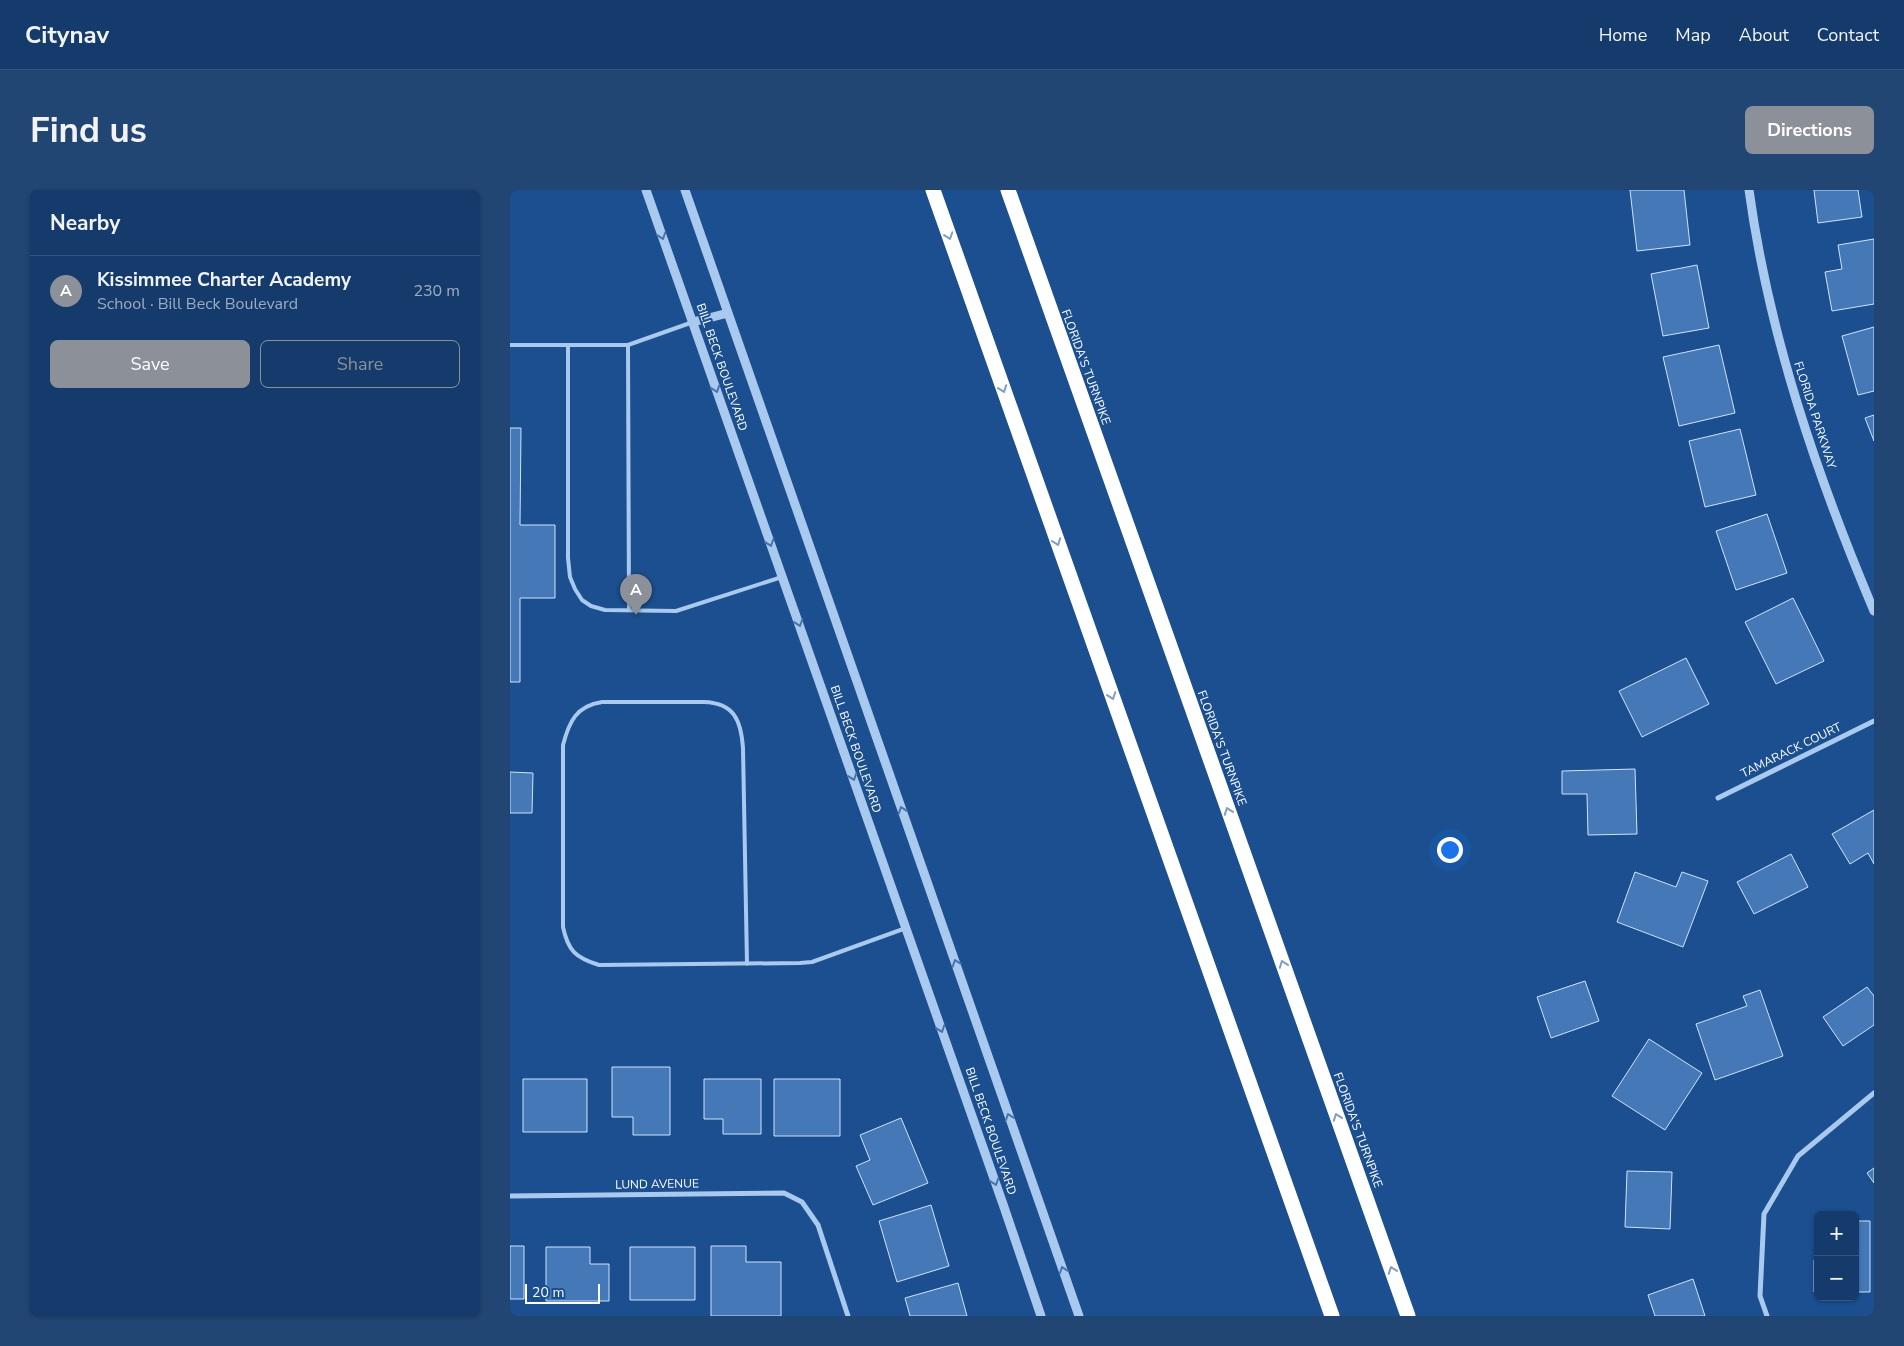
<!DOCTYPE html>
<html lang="en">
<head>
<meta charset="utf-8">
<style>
	body { margin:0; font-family:"Nunito Sans",sans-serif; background:#214673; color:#f1f3f6 }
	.controls { position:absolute; right:15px; bottom:15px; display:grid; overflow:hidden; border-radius:8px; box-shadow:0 1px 4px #0004 }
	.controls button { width:45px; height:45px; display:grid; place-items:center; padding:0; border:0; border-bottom:1px solid #33557e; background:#143b6b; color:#f1f3f6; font:25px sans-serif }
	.scale { position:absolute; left:15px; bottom:12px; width:75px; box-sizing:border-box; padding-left:5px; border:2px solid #fff; border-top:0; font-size:14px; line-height:18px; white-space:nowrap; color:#fff; -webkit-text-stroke:4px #1b4f8f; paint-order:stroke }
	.you { position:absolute; left:939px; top:659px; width:18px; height:18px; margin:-12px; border:4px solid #fff; border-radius:50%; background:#1a73e8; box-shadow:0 0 0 8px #1a73e833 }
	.badge { display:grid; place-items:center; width:32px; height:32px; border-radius:50%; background:#8c9099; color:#fff; font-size:16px; font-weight:700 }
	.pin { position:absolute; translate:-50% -41px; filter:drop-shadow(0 1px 2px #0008) }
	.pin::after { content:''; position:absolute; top:26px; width:18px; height:15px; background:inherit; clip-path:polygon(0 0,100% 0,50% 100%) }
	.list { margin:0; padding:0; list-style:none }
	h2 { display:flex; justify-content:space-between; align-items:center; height:65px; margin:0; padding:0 20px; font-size:21px }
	h2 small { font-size:16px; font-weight:400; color:#9dadc1 }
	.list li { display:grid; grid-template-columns:32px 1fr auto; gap:15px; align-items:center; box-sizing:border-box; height:70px; padding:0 20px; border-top:1px solid #33557e }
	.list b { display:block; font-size:19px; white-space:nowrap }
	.list p { margin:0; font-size:16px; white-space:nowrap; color:#9dadc1 }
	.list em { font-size:16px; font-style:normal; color:#9dadc1 }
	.actions { display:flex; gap:10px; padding:15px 20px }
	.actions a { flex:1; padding:11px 0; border:1px solid #8c9099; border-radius:8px; text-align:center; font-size:18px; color:#8c9099 }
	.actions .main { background:#8c9099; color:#fff }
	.map { position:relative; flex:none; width:1364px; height:1126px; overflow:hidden; border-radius:8px }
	header { display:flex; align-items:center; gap:30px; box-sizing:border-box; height:70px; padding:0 25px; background:#143b6b; border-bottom:1px solid #33557e }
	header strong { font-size:24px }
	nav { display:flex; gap:28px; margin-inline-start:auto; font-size:18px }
	.intro { display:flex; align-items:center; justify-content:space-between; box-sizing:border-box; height:120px; padding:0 30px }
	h1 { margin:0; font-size:35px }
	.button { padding:12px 22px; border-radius:8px; background:#8c9099; color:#fff; font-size:18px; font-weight:700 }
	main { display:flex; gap:30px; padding:0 30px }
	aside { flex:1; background:#143b6b; border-radius:8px; box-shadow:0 1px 4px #0004 }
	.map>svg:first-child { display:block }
	.building { fill:#4478b7; stroke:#cfe3fa }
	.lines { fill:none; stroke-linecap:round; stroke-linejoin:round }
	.service { stroke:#a9c9ee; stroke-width:4 }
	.minor { stroke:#a9c9ee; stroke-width:5 }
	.tertiary { stroke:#a9c9ee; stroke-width:9 }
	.motorway { stroke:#fff; stroke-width:15 }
	.oneway { stroke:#4674ac }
	.oneway2 { stroke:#829ec1 }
	.labels { text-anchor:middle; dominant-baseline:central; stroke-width:4; stroke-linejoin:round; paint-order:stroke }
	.street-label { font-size:12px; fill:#fff; stroke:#1b4f8f }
</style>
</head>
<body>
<header>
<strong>Citynav</strong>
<nav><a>Home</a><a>Map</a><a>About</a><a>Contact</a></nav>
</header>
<div class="intro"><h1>Find us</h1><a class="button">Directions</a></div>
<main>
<aside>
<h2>Nearby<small></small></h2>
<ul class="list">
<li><span class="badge">A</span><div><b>Kissimmee Charter Academy</b><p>School · Bill Beck Boulevard</p></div><em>230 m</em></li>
</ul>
<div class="actions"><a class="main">Save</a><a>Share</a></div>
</aside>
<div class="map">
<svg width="1364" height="1126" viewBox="0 0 1364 1126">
	<rect width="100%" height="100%" fill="#1b4f8f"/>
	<!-- building -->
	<path class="building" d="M1120,0H1174L1180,55L1127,61Z
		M1304,0H1348L1352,27L1308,33Z
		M1364,49V114L1322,121L1315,82L1332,79L1328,55Z
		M1187,75L1199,138L1153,146L1141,84Z
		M1364,137V201L1348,205L1332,146Z
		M1209,155L1225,223L1169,236L1153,167Z
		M1364,225V251L1355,228Z
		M0,238H11L10,335H45V408H10V492H0Z
		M1230,239L1246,305L1195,317L1179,251Z
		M1257,324L1277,383L1226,400L1206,341Z
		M1283,408L1314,471L1266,494L1235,432Z
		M1176,468L1199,514L1132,547L1109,501Z
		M1125,579L1127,644L1078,645L1077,604H1052V581Z
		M0,582L23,583L22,623H0Z
		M1364,620V674L1358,663L1340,674L1322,644Z
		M1281,664L1298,697L1244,724L1227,692Z
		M1125,682L1166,697L1172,682L1198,691L1173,757L1107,732Z
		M1075,791L1089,831L1041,848L1027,807Z
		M1357,797L1364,806V835L1333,856L1313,827Z
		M1250,800L1273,866L1205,890L1186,834L1237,816L1233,806Z
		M1139,849L1192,883L1155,940L1102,906Z
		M102,877H160V945H123V927H102Z
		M13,889H77V942H13Z
		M194,889H251V944H213V929H194Z
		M264,889H330V946H264Z
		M391,928L418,993L363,1015L346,976L360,970L350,945Z
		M1364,978V993L1357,983Z
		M1117,981L1162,982L1160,1039L1115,1037Z
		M421,1015L439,1076L387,1092L369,1031Z
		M1345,1031H1360V1102H1345Z
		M0,1056H14V1109H0Z
		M201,1056H236V1072H271V1126H201Z
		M36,1057H80V1074H99V1111H36Z
		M120,1057H185V1110H120Z
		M1304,1070H1308V1102H1304Z
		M1183,1089L1195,1126H1145L1138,1105Z
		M448,1093L457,1126H400L395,1108Z"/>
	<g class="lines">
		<!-- service -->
		<path class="service" d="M0,155H118L183,132
			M58,155V368L60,387L65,399L72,410L81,416L95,420L166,421L272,387
			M118,155L119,420
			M237,774L233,558C231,530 224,513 194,512H92C66,516 59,532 53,555V737C58,761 66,768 89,775L290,773L302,772L396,738"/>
		<!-- minor -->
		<path class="minor" d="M1208,608L1364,531
			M0,1006L274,1003L292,1012L308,1035L338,1126
			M1257,1126L1250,1106L1254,1024L1288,966L1364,903"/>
		<!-- tertiary -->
		<path class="tertiary" d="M136,0L494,1017L531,1126
			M175,0L569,1126
			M1239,0C1259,146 1307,286 1364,421
			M183,132L218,123"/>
		<!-- motorway -->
		<path class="motorway" d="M423,0L822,1126
			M498,0L898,1126"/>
	</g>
	<!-- one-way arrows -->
	<defs><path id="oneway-chevron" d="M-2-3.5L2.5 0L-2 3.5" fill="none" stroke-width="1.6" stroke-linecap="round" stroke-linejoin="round" transform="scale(1.25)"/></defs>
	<g class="oneway">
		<use href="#oneway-chevron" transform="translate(152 46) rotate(71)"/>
		<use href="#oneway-chevron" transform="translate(206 199) rotate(71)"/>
		<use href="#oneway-chevron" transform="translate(260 353) rotate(71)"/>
		<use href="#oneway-chevron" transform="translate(289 433) rotate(71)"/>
		<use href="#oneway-chevron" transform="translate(343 587) rotate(71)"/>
		<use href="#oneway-chevron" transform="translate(392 620) rotate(-109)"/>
		<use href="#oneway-chevron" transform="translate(446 773) rotate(-109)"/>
		<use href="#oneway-chevron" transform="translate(431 839) rotate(71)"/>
		<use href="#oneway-chevron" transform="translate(499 927) rotate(-109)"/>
		<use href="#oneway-chevron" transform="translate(485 992) rotate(71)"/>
		<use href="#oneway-chevron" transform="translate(553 1080) rotate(-109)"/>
	</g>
	<g class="oneway2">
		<use href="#oneway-chevron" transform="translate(439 46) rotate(71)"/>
		<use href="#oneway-chevron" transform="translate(493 199) rotate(70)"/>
		<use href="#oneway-chevron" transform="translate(547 352) rotate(70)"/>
		<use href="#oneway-chevron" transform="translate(602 506) rotate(70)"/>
		<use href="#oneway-chevron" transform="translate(718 621) rotate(-110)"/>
		<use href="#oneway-chevron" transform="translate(773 774) rotate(-110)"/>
		<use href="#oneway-chevron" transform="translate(827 927) rotate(-110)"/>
		<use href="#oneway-chevron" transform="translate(882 1080) rotate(-110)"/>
	</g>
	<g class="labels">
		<!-- street labels -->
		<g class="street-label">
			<text transform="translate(212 177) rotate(71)">BILL BECK BOULEVARD</text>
			<text transform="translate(576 177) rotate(70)">FLORIDA'S TURNPIKE</text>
			<text transform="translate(1305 225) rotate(72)">FLORIDA PARKWAY</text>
			<text transform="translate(712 558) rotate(70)">FLORIDA'S TURNPIKE</text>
			<text transform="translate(346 559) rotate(71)">BILL BECK BOULEVARD</text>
			<text transform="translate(1281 560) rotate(-26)">TAMARACK COURT</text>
			<text transform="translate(848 940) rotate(70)">FLORIDA'S TURNPIKE</text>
			<text transform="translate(481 941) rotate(71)">BILL BECK BOULEVARD</text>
			<text transform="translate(147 994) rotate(-1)">LUND AVENUE</text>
		</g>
	</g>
</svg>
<div class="controls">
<button>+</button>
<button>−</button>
</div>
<div class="scale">20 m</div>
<div class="you"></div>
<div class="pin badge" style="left:126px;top:425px">A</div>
</div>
</main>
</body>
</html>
